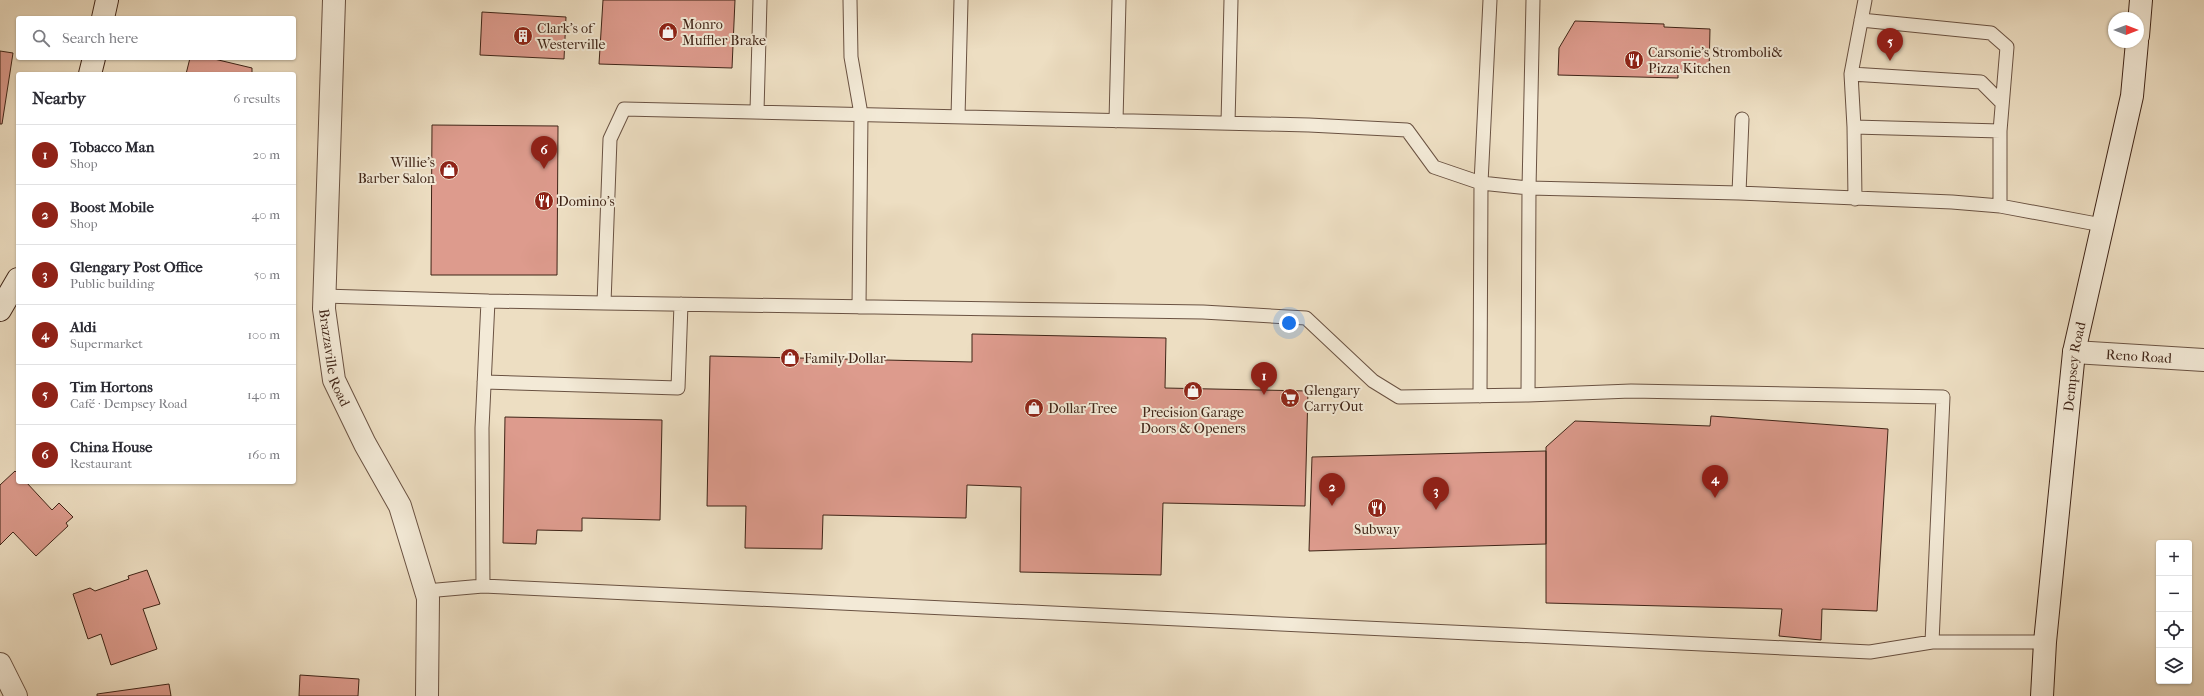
<!DOCTYPE html>
<html lang="en">
<head>
<meta charset="utf-8">
<style>
	body { margin:0; font-family:"IM FELL French Canon",serif; background:#f2f2f3; color:#2b2b33 }
	.controls { position:absolute; right:12px; bottom:12px; display:grid; overflow:hidden; border-radius:4px; box-shadow:0 1px 3px #0004 }
	.controls button { width:36px; height:36px; display:grid; place-items:center; padding:0; border:0; border-bottom:1px solid #e1e1e2; background:#fff; color:#2b2b33; font:20px sans-serif }
	.compass { position:absolute; left:2108px; top:12px; width:36px; height:36px; border-radius:50%; background:#fff; box-shadow:0 1px 3px #0004; rotate:90deg }
	.you { position:absolute; left:1289px; top:323px; width:14px; height:14px; margin:-10px; border:3px solid #fff; border-radius:50%; background:#1a73e8; box-shadow:0 0 0 6px #1a73e833 }
	.badge { display:grid; place-items:center; width:26px; height:26px; border-radius:50%; background:#8f2418; color:#fff; font-size:13px; font-weight:700 }
	.pin { position:absolute; translate:-50% -33px; filter:drop-shadow(0 1px 2px #0008) }
	.pin::after { content:''; position:absolute; top:21px; width:14px; height:12px; background:inherit; clip-path:polygon(0 0,100% 0,50% 100%) }
	.list { margin:0; padding:0; list-style:none }
	h2 { display:flex; justify-content:space-between; align-items:center; height:52px; margin:0; padding:0 16px; font-size:17px }
	h2 small { font-size:13px; font-weight:400; color:#7c7c81 }
	.list li { display:grid; grid-template-columns:26px 1fr auto; gap:12px; align-items:center; box-sizing:border-box; height:60px; padding:0 16px; border-top:1px solid #e1e1e2 }
	.list b { display:block; font-size:15px; white-space:nowrap }
	.list p { margin:0; font-size:13px; white-space:nowrap; color:#7c7c81 }
	.list em { font-size:13px; font-style:normal; color:#7c7c81 }
	.icon { flex:none; width:22px; height:22px; fill:none; stroke:currentColor; stroke-width:2; stroke-linecap:round; stroke-linejoin:round }
	.map { position:relative; flex:none; width:2204px; height:696px; overflow:hidden }
	.search { position:absolute; background:#fff; box-shadow:0 1px 3px #0004; left:16px; top:16px; width:280px; height:44px; display:flex; align-items:center; gap:10px; box-sizing:border-box; padding:0 14px; border-radius:4px; color:#7c7c81; font-size:15px }
	.panel { position:absolute; background:#fff; box-shadow:0 1px 3px #0004; left:16px; top:72px; width:280px; height:412px; border-radius:4px }
	.map>svg:first-child { display:block }
	.building { fill:#dd9b8d; stroke:#3f2417 }
	.lines { fill:none; stroke-linecap:round; stroke-linejoin:round }
	.lane-casing { stroke:#6a5242; stroke-width:15 }
	.street-casing { stroke:#6a5242; stroke-width:24 }
	.secondary-casing { stroke:#3f2417; stroke-width:24 }
	.lane { stroke:#f3ead7; stroke-width:13 }
	.street { stroke:#f3ead7; stroke-width:22 }
	.secondary { stroke:#f3ead7; stroke-width:22 }
	.labels { text-anchor:middle; dominant-baseline:central; stroke-width:4; stroke-linejoin:round; paint-order:stroke }
	.poi-label { font-size:14px; fill:#3f2417; stroke:#f3ead7; text-anchor:start }
	.street-label { font-size:14px; fill:#3f2417; stroke:#f3ead7 }
</style>
</head>
<body>
<div class="map">
<svg width="2204" height="696" viewBox="0 0 2204 696">
	<rect width="100%" height="100%" fill="#eddec2"/>
	<filter id="stains"><feTurbulence type="fractalNoise" baseFrequency=".005" numOctaves="4"/><feColorMatrix values="0 0 0 0 .2 0 0 0 0 .09 0 0 0 0 .02 0 0 0 .5 -.17"/></filter>
	<radialGradient id="worn" r=".72"><stop offset=".6" stop-color="#630" stop-opacity="0"/><stop offset="1" stop-color="#630" stop-opacity=".3"/></radialGradient>
	<!-- building -->
	<path class="building" d="M603,0H735L732,68L599,64Z
		M482,12L566,17L564,59L480,55Z
		M1575,21L1664,24V27L1710,29L1709,72H1678V78L1558,75L1559,48Z
		M0,51L13,53L2,124H0Z
		M190,58H210L252,68V74H186Z
		M432,125L558,126L557,275H431Z
		M972,334L1166,338L1165,388L1308,391L1305,506L1163,503L1161,575L1020,572L1021,487L967,485L966,518L823,515L822,549L745,548L746,506H707L710,356L972,362Z
		M1711,416L1888,429L1877,611L1822,609L1821,640L1779,636L1782,609L1546,603V447L1575,421L1710,426Z
		M505,417L662,420L660,520L582,518V531L537,530L536,544L503,543Z
		M1546,451V544L1309,551L1312,457Z
		M15,471L18,474V482H26L52,510L59,503L73,517L66,523L68,526L36,556L13,532L0,545V485Z
		M147,570L160,604L143,609L157,649L111,665L101,634L88,639L73,594L90,588L95,591L129,579L128,576Z
		M300,675L359,679L358,696H299Z
		M169,684L171,696H97V694Z"/>
	<g class="lines">
		<!-- lane casing -->
		<g class="lane-casing">
			<path id="lane" d="M850,0L851,57L861,114L859,307
				M1533,0L1529,188L1739,193L1952,202L2000,206L2102,225
				M1865,0L1851,74L1854,127L2000,131V206
				M1861,20L1991,33L2007,47L2000,131
				M1851,74L1981,82L2002,103
				M757,111L760,0
				M958,117L961,0
				M1116,121L1119,0
				M1228,123L1231,0
				M1854,127L1855,199
				M1739,193L1742,119
				M324,296L488,301
				M484,382L678,388L681,304
				M1480,396L1481,183L1490,0
				M483,586L1870,652L1932,642L1943,397L1631,391L1528,395
				M426,591L483,586L482,428L488,301L604,303L610,139L624,109L1309,125L1407,130L1434,167L1481,183L1529,188L1528,395L1399,397L1373,381L1306,318L1203,312L604,303
				M1932,642H2045"/>
		</g>
		<!-- street casing -->
		<g class="street-casing">
			<g id="street">
				<path id="s1" d="M334,0L324,309L334,380L365,444L400,506L428,598L427,696"/>
				<path id="s2" d="M2074,352L2204,360"/>
				<path d="M0,664L16,696"/>
			</g>
		</g>
		<!-- secondary casing -->
		<g class="secondary-casing">
			<g id="secondary">
				<path d="M103,18L107,0"/>
				<path d="M2138,36L2141,0"/>
				<path d="M90,74L94,58"/>
				<path d="M0,310L18,279"/>
				<path id="s3" d="M2042,696L2045,642L2074,352L2132,96L2137,42"/>
			</g>
		</g>
		<!-- lane -->
		<use href="#lane" class="lane"/>
		<!-- street -->
		<use href="#street" class="street"/>
		<!-- secondary -->
		<use href="#secondary" class="secondary"/>
	</g>
	<!-- icons -->
	<defs>
		<g id="shop-disc" transform="scale(1)"><circle r="9.5" fill="#8f2418" stroke="#f3ead7"/><path d="M-5-2.5h2.3a2.7 3.5 0 0 1 5.4 0H5L5.5 6h-11ZM-1.5-2.5h3a1.5 2.3 0 0 0-3 0Z" fill="#fff"/></g>
		<g id="building-disc" transform="scale(1)"><circle r="9.5" fill="#8f2418" stroke="#f3ead7"/><path d="M-4-6H4V6H1V3H-1V6H-4ZM-2.5-4.3h1.7v1.8h-1.7ZM.8-4.3h1.7v1.8H.8ZM-2.5-1h1.7V.8h-1.7ZM.8-1h1.7V.8H.8Z" fill="#fff"/></g>
		<g id="restaurant-disc" transform="scale(1)"><circle r="9.5" fill="#8f2418" stroke="#f3ead7"/><path d="M-5-6h1v4h1v-4h1v4h1v-4h1v5L-1.5 .5V6h-2V.5L-5-1ZM5-6V6H3V1.5H1.5Q1.5-4 5-6Z" fill="#fff"/></g>
		<g id="supermarket-disc" transform="scale(1)"><circle r="9.5" fill="#8f2418" stroke="#f3ead7"/><path d="M-6-5.5h2.5l.6 2H6L4.5 2H-2.5L-4.4-4H-6ZM-1.5 3.2a1.3 1.3 0 1 0 .1 0ZM3 3.2a1.3 1.3 0 1 0 .1 0Z" fill="#fff"/></g>
	</defs>
	<g fill-rule="evenodd">
		<use href="#shop-disc" x="668" y="32"/>
		<use href="#building-disc" x="523" y="36"/>
		<use href="#restaurant-disc" x="1634" y="60"/>
		<use href="#shop-disc" x="449" y="170"/>
		<use href="#restaurant-disc" x="544" y="201"/>
		<use href="#shop-disc" x="790" y="358"/>
		<use href="#shop-disc" x="1193" y="391"/>
		<use href="#supermarket-disc" x="1290" y="398"/>
		<use href="#shop-disc" x="1034" y="408"/>
		<use href="#restaurant-disc" x="1377" y="508"/>
	</g>
	<g class="labels">
		<!-- poi labels -->
		<g class="poi-label">
			<text x="682" y="24">Monro<tspan x="682" dy="16">Muffler Brake</tspan></text>
			<text x="537" y="28">Clark's of<tspan x="537" dy="16">Westerville</tspan></text>
			<text x="1648" y="52">Carsonie's Stromboli&amp;<tspan x="1648" dy="16">Pizza Kitchen</tspan></text>
			<text x="435" y="162" text-anchor="end">Willie's<tspan x="435" dy="16">Barber Salon</tspan></text>
			<text x="558" y="201">Domino's</text>
			<text x="804" y="358">Family Dollar</text>
			<text x="1304" y="390">Glengary<tspan x="1304" dy="16">CarryOut</tspan></text>
			<text x="1048" y="408">Dollar Tree</text>
			<text x="1193" y="412" text-anchor="middle">Precision Garage<tspan x="1193" dy="16">Doors &amp; Openers</tspan></text>
			<text x="1377" y="529" text-anchor="middle">Subway</text>
		</g>
		<!-- street labels -->
		<g class="street-label">
			<text stroke="none"><textPath href="#s1" startOffset="359">Brazzaville Road</textPath></text>
			<text stroke="none"><textPath href="#s2" startOffset="65">Reno Road</textPath></text>
			<text stroke="none"><textPath href="#s3" startOffset="331">Dempsey Road</textPath></text>
		</g>
	</g>
	<rect width="100%" height="100%" filter="url(#stains)"/>
	<rect width="100%" height="100%" fill="url(#worn)"/>
</svg>
<div class="controls">
<button>+</button>
<button>−</button>
<button><svg class="icon" aria-label="locate" viewBox="0 0 24 24"><circle cx="12" cy="12" r="6"/><path d="M12 2v4M12 18v4M2 12h4M18 12h4"/></svg></button>
<button><svg class="icon" aria-label="layers" viewBox="0 0 24 24"><path d="M12 4l9 5-9 5-9-5zM3 14l9 5 9-5"/></svg></button>
</div>
<svg class="compass" viewBox="-18 -18 36 36"><path d="M0-13l5 13h-10z" fill="#e53935"/><path d="M0 13l5-13h-10z" fill="#7c7c81"/></svg>
<div class="you"></div>
<div class="pin badge" style="left:1264px;top:395px">1</div>
<div class="pin badge" style="left:1332px;top:506px">2</div>
<div class="pin badge" style="left:1436px;top:510px">3</div>
<div class="pin badge" style="left:1715px;top:498px">4</div>
<div class="pin badge" style="left:1890px;top:61px">5</div>
<div class="pin badge" style="left:544px;top:169px">6</div>
<div class="search"><svg class="icon" aria-label="search" viewBox="0 0 24 24"><circle cx="10" cy="10" r="6"/><path d="M15 15l6 6"/></svg>Search here</div>
<section class="panel">
<h2>Nearby<small>6 results</small></h2>
<ul class="list">
<li><span class="badge">1</span><div><b>Tobacco Man</b><p>Shop</p></div><em>20 m</em></li>
<li><span class="badge">2</span><div><b>Boost Mobile</b><p>Shop</p></div><em>40 m</em></li>
<li><span class="badge">3</span><div><b>Glengary Post Office</b><p>Public building</p></div><em>50 m</em></li>
<li><span class="badge">4</span><div><b>Aldi</b><p>Supermarket</p></div><em>100 m</em></li>
<li><span class="badge">5</span><div><b>Tim Hortons</b><p>Café · Dempsey Road</p></div><em>140 m</em></li>
<li><span class="badge">6</span><div><b>China House</b><p>Restaurant</p></div><em>160 m</em></li>
</ul>
</section>
</div>
</body>
</html>
